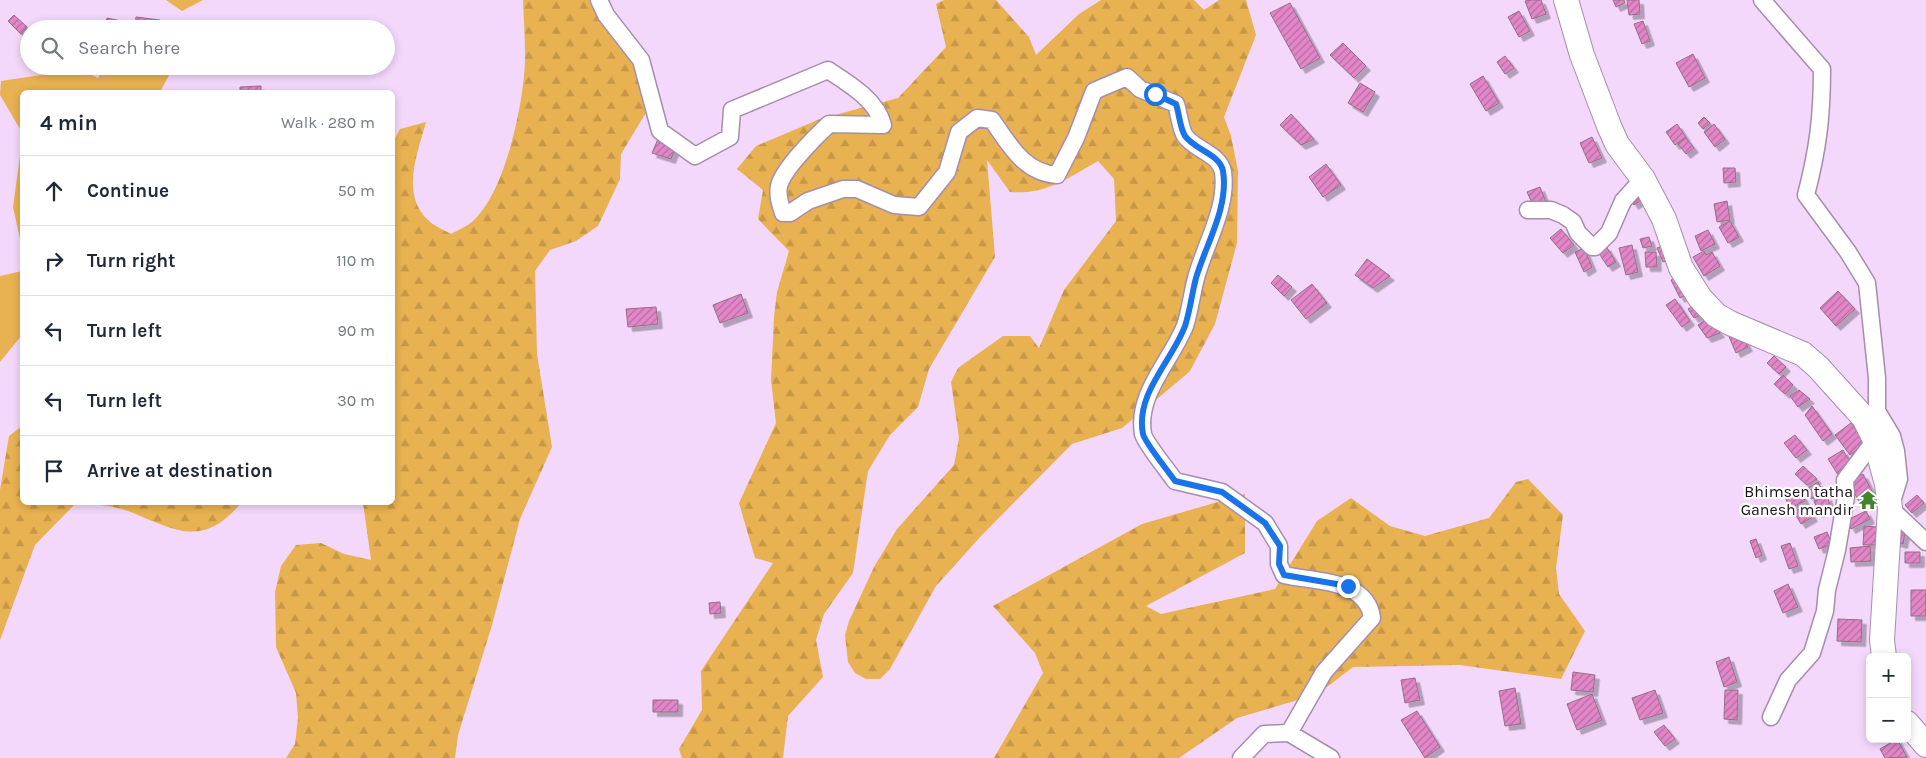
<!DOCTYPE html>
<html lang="en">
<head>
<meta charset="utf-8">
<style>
	body { margin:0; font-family:Karla,sans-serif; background:#f2f2f3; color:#1f2937 }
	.controls { position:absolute; right:15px; bottom:15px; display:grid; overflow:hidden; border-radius:8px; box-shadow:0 2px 8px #0003 }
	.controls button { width:45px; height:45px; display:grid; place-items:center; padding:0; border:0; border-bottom:1px solid #e0e1e3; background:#fff; color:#1f2937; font:25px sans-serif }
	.stop { position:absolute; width:15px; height:15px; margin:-11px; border:4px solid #1a73e8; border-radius:50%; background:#fff }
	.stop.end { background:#1a73e8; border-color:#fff; box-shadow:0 1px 5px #0008 }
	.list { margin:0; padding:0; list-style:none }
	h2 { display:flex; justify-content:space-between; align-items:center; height:65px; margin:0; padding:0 20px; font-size:21px }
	h2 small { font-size:16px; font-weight:400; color:#747a83 }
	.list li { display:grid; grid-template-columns:32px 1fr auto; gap:15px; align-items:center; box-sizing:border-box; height:70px; padding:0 20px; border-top:1px solid #e0e1e3 }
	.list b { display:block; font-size:19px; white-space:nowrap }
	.list em { font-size:16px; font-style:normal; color:#747a83 }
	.icon { flex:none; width:28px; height:28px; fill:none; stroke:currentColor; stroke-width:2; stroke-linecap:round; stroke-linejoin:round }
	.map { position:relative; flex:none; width:1926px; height:758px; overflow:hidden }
	.search { position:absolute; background:#fff; box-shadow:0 2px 8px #0003; left:20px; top:20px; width:375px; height:55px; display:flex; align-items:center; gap:12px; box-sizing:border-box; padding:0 18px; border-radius:28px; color:#747a83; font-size:19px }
	.panel { position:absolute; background:#fff; box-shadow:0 2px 8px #0003; left:20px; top:90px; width:375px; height:415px; border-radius:8px }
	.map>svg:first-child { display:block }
	.grass { fill:#e8b151 }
	.forest { fill:url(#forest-firs) }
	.building { fill:url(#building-hatch); stroke:#926f87; filter:url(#shadow) }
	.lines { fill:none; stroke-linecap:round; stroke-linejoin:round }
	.minor-casing { stroke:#a68dad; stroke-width:19 }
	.secondary-casing { stroke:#a68dad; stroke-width:26 }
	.minor { stroke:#fff; stroke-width:16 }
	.secondary { stroke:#fff; stroke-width:24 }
	.route { stroke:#1a73e8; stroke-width:6 }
	.labels { text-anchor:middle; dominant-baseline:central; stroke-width:4.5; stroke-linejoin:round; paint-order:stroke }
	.poi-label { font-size:16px; fill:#19101b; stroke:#fff; text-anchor:end }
</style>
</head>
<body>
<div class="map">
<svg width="1926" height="758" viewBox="0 0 1926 758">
	<defs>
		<pattern id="forest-firs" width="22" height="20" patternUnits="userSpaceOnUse" patternTransform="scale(1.25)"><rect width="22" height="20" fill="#e8b151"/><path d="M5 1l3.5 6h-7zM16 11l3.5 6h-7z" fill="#c69746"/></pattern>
		<pattern id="building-hatch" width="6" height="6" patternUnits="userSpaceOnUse" patternTransform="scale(1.25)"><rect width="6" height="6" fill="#e386c8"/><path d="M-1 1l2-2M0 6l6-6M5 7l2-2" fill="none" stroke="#b76ca2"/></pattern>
		<filter id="shadow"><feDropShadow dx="4.5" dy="4.5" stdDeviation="0" flood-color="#0004"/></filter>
	</defs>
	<rect width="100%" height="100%" fill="#f3d8fb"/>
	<!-- grass -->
	<path class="grass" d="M166,0H203L182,11Z
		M53,66H80V69L98,78L104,66H174L160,92H22V248L13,207L20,156V129L0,95L1,81L41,75Z
		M22,271V335L0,362V276Z"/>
	<!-- forest -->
	<path class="forest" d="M523,0H595L636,60L647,111L621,154L620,179L598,226L576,241L550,250L535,271L537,354L552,447L520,519L492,625L458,735L455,758H286L295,744L298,718L296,693L276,647L275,592L281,566L296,545L321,543L344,554L371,560L363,503L392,502L393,142L400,129L426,122C418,152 400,194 428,220C434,226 444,230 451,234C458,230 468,226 474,220C503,192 518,124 523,85C527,57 524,28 523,0Z
		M944,0H996L1029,37L1036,55L1079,14L1101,0H1194L1204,10L1219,0H1246L1256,35L1224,117L1231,136L1238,171L1237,243L1215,324L1190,371L1181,379L1122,428L1072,444L982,535L936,586L890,669L880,679H866L855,673L848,662L845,635L849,621L874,567L897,529L954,465L959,438L951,382L958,368L1003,336H1030L1039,348L1064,290L1116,221L1114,179L1098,161C1068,178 1046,195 1010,192L987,160L995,257L929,369L918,407L890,435L868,471L853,573L824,614L816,640L823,677L788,716L783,758H682L679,749L702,710L701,671L773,563L755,558L739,503L776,423L771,380L774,317L777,292L789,251L758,219L763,190L737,169L756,146L820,119L898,98L946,47L936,4Z
		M22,426V502L241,503C202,550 174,529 128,511C111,505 93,504 75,504L35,545L0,640V490L9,436Z
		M1528,479L1563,515L1556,568L1559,594L1585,631L1561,679L1460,665L1353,667L1323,690L1308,697L1237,718L1179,758H994L1043,673L1035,653L993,606L1142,524L1245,494V553L1146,606L1161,614L1275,589L1317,521L1351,498L1390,526L1425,536L1489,518L1516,482Z"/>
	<!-- building -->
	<path class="building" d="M1529,0H1541L1546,14L1532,19L1525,1Z
		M1613,0H1624L1625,3L1616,7Z
		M1627,0H1639L1640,14L1629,15Z
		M1290,3L1320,58L1301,69L1270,13Z
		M1519,11L1530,31L1519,37L1508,17Z
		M14,15L27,27L21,34L8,21Z
		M136,17L160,20L159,29H135Z
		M107,18L126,22L125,29H105Z
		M1643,21L1650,41L1642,44L1634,24Z
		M1343,43L1366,66L1354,78L1330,55Z
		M1693,54L1705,78L1689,87L1676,63Z
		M1505,56L1514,68L1505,74L1497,62Z
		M1483,76L1499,103L1486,111L1470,84Z
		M1360,83L1375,92L1363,112L1348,103Z
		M261,86V92H240V87Z
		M1291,114L1314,139L1301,145L1280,125Z
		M1704,117L1710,123L1703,129L1698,123Z
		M1677,124L1686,137L1675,145L1666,132Z
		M1714,124L1725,139L1715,147L1704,132Z
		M1592,137L1602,158L1589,163L1580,143Z
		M1686,138L1694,148L1686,154L1678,144Z
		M658,139L676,146L671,159L652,153Z
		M1326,164L1341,185L1323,197L1309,177Z
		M1723,168H1735L1736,182L1724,183Z
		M1540,187L1546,202L1534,207L1527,192Z
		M1639,190L1645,197L1634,205L1629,197Z
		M1727,201L1730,220L1717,222L1714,204Z
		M1730,221L1739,237L1728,243L1719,227Z
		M1561,229L1574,245L1563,253L1550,238Z
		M1708,230L1715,244L1701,251L1695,236Z
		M1649,237L1652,246L1643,248L1640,239Z
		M1667,244L1673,258L1663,262L1657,248Z
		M1632,245L1638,272L1626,275L1619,248Z
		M1606,246L1616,262L1608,267L1598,252Z
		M1584,248L1592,267L1584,272L1575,252Z
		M1704,251L1706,255L1712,252L1720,266L1704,276L1693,257Z
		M1645,252H1656L1657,267H1646Z
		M1367,259L1390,276L1373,288L1355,275Z
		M1278,275L1292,287L1284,296L1271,283Z
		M1680,276L1689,293L1680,298L1671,280Z
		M1312,284L1327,303L1306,319L1291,300Z
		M1838,291L1855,309L1836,326L1820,308Z
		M741,294L748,313L720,323L713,305Z
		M1675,299L1690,321L1682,327L1666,305Z
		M1699,303L1704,313L1694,318L1688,309Z
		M656,307L658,324L628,327L626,309Z
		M1708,318L1720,333L1707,338L1698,325Z
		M1739,329L1748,347L1736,353L1728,334Z
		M1774,356L1786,367L1779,374L1767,363Z
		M1783,375L1793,385L1785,394L1774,384Z
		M1799,390L1810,399L1798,407L1790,396Z
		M1812,406L1832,434L1823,441L1805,415Z
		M1851,423L1866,443L1850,455L1835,435Z
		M1795,435L1807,450L1796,458L1784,443Z
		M1843,450L1854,469L1840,478L1828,459Z
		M1803,466L1817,479L1807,485L1795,474Z
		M1863,474L1874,495L1860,503L1848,482Z
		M1818,482L1824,493L1811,499L1806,489Z
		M1800,490L1805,501L1790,508L1785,497Z
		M1917,495L1924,503L1912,513L1905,505Z
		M1827,496L1831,508L1819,513L1814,501Z
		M1806,505L1813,517L1801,524L1794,512Z
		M1866,511L1870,519L1851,529L1847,520Z
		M1864,526L1877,527L1876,545H1863Z
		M1893,530L1905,533L1903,544L1891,541Z
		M1827,532L1832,544L1819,549L1814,537Z
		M1756,539L1762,555L1756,558L1750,541Z
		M1790,543L1798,566L1789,569L1781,546Z
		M1870,546L1871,561L1851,562L1850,548Z
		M1905,552H1920V563H1905Z
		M1788,584L1798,607L1783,613L1774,591Z
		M1911,590H1926V616H1911Z
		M720,602L721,613L710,614L709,603Z
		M1838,619L1862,620L1861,642L1837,641Z
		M1729,657L1737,682L1724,687L1716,662Z
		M1573,672L1595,675L1593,692L1571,690Z
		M1415,678L1420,700L1405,703L1401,680Z
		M1515,688L1521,724L1505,726L1499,691Z
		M1655,690L1663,713L1640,720L1632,698Z
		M1725,690H1738L1737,720L1724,719Z
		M1592,694L1602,720L1577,730L1567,704Z
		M653,700H678V712H653Z
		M1417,711L1440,747L1425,758L1401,720Z
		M1664,725L1675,739L1665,746L1654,732Z
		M1897,739L1907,757L1885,758L1880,749Z"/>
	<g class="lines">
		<!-- minor casing -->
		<g class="minor-casing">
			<path id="minor" d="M599,0L606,15L641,60L660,131L695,156L730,137L732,110L828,70C848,83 877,100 883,125L829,124C816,136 783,169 779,186C777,195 780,204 783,213H790L808,201L843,189H857L894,205L919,207L947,172L959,132L977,118L992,120C1009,144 1024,173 1057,175L1076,138L1094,91L1127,77L1140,89L1176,104C1179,113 1180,128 1185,136C1195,150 1220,154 1223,172C1228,208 1205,244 1196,278C1192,293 1190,311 1185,326C1171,361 1136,394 1143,434C1145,443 1169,472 1175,481L1222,492L1265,523L1279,546V564L1284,575C1312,582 1367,578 1372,618L1324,672L1289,733
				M1762,0L1822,69C1822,116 1818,149 1806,195L1848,252L1867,283L1877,378V411L1892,436L1896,451L1899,479L1890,508L1926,542
				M1528,210H1551L1563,215L1573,222L1578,233L1592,247H1595L1609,233L1623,201L1643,179
				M1771,717L1788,680L1812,653L1825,611L1827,590L1837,550L1846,497L1845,480L1875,440
				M1241,758L1264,734L1289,733L1331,758"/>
		</g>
		<!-- secondary casing -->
		<g class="secondary-casing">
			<path id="secondary" d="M1566,0L1582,55L1609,126L1617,144L1643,179L1664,219L1681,268L1700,298L1716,315L1730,323L1803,354L1818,367L1864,418L1875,440L1887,484L1890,508L1882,640L1884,657
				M1907,723L1926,745"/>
		</g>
		<!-- minor -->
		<use href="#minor" class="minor"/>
		<!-- secondary -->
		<use href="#secondary" class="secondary"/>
	</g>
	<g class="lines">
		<!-- route -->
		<path class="route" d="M1155,94L1176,104C1179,113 1180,128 1185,136C1195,150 1220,154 1223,171C1229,207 1206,244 1196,278C1192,293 1190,311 1185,326C1172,361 1135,394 1143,434C1145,443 1169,472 1175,481L1222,492L1265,523L1280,546L1279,564L1284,575L1348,586"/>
	</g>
	<!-- icons -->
	<defs>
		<g id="temple-bare" transform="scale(1.5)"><path d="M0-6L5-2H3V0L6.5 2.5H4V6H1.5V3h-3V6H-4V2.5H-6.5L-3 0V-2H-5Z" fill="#41862a" stroke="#fff" stroke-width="2.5" paint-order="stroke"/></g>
	</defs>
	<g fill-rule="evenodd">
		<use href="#temple-bare" x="1868" y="500"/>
	</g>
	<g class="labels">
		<!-- poi labels -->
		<g class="poi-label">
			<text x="1853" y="491">Bhimsen tatha<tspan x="1853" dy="18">Ganesh mandir</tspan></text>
		</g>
	</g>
</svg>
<div class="controls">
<button>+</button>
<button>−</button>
</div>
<div class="stop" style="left:1155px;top:94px"></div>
<div class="stop end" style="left:1348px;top:586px"></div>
<div class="search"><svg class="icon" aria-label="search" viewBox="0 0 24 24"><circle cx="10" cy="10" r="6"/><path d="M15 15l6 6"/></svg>Search here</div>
<section class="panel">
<h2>4 min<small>Walk · 280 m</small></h2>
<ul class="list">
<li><svg class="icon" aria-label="ahead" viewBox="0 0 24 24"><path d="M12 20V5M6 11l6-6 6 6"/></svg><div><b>Continue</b></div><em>50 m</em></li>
<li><svg class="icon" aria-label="right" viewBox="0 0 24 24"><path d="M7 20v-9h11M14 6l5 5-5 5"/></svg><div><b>Turn right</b></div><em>110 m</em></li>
<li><svg class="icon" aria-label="left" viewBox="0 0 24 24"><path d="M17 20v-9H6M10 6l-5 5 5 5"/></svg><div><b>Turn left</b></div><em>90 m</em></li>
<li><svg class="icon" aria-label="left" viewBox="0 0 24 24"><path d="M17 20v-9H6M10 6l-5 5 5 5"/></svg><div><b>Turn left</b></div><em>30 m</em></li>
<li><svg class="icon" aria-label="arrive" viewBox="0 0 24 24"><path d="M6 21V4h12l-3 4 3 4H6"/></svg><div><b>Arrive at destination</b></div></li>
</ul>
</section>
</div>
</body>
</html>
